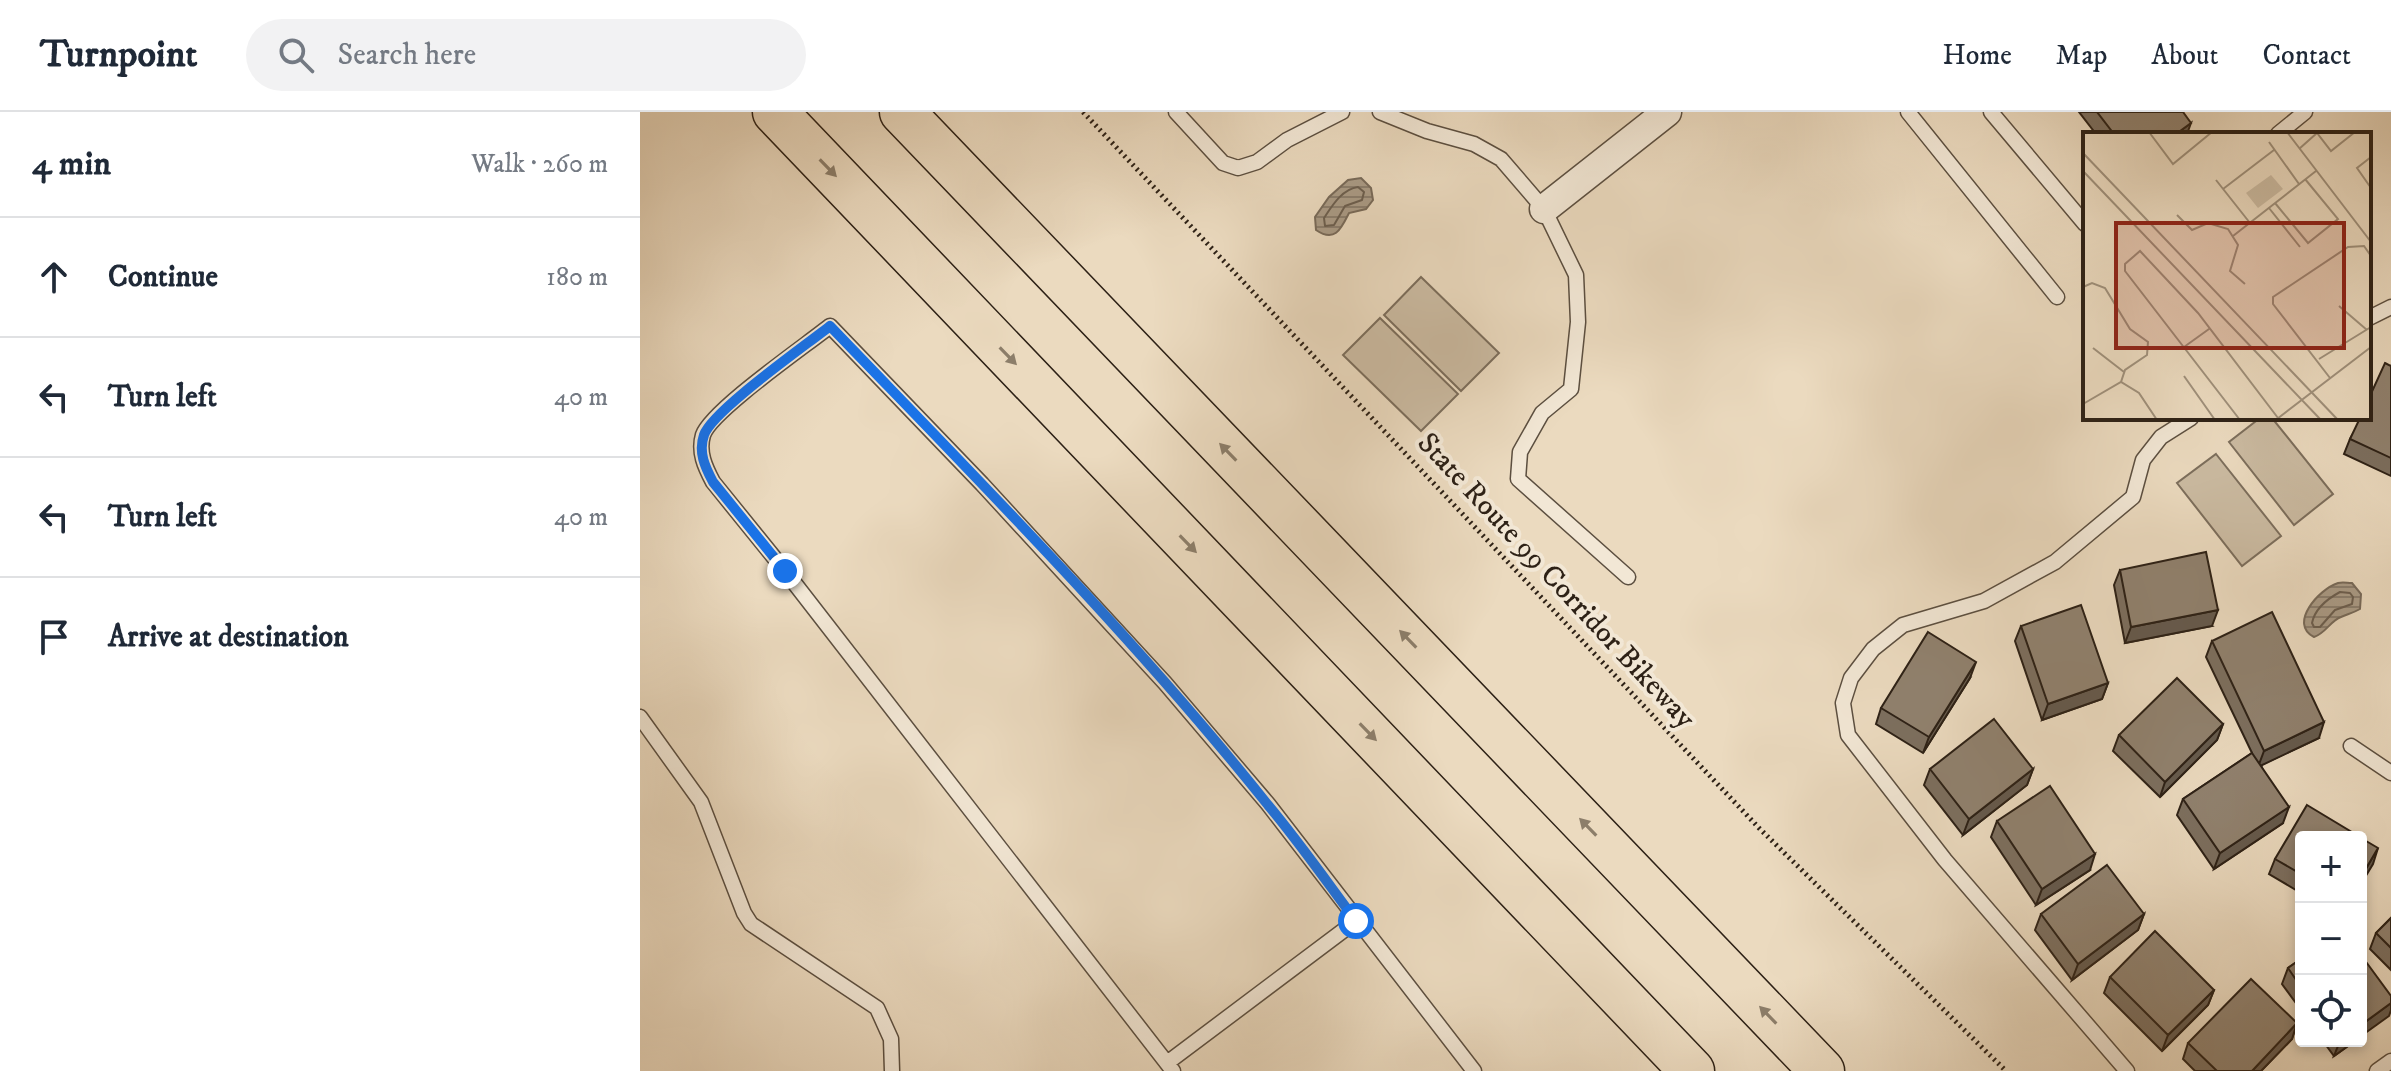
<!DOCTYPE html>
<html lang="en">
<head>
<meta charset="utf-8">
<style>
	body { margin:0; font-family:"IM FELL DW Pica",serif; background:#f2f2f3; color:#1f2937 }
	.controls { position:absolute; right:24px; bottom:24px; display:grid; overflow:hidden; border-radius:8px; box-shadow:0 4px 12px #0003 }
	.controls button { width:72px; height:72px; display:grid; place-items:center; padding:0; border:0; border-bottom:2px solid #e0e1e3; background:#fff; color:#1f2937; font:40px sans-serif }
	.stop { position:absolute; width:24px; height:24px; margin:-18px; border:6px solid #1a73e8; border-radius:50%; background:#fff }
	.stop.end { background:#1a73e8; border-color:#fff; box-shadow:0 2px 8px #0008 }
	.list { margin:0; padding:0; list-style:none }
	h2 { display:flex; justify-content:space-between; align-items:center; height:104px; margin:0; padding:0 32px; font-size:34px }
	h2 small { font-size:26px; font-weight:400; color:#747a83 }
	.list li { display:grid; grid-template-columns:52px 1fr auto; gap:24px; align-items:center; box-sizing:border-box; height:120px; padding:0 32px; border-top:2px solid #e0e1e3 }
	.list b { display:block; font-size:30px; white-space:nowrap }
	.list em { font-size:26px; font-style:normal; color:#747a83 }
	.icon { flex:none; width:44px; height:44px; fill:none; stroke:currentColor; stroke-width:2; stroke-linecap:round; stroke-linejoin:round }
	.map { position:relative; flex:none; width:1751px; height:959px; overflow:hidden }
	header { display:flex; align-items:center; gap:48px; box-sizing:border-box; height:112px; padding:0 40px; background:#fff; border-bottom:2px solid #e0e1e3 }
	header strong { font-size:38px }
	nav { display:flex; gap:44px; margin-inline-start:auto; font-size:28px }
	.search { width:560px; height:72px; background:#f2f2f3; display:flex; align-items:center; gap:20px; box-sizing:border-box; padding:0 28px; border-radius:44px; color:#747a83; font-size:30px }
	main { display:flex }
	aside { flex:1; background:#fff }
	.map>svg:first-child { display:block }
	.green { fill:#cbbba2; stroke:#7c6e5c; stroke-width:2 }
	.water { fill:url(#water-rules); stroke:#786a59; stroke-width:2 }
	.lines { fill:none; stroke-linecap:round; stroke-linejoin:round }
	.shore { stroke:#6c5e4e; stroke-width:2 }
	.service-casing { stroke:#5c4f40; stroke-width:17 }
	.minor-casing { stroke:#5c4f40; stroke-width:31 }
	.motorway-casing { stroke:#2d2116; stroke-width:47 }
	.path { stroke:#2d2116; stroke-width:5; stroke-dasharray:2 4; stroke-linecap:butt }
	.service { stroke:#f2e7d5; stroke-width:14 }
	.minor { stroke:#f2e7d5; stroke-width:28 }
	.motorway { stroke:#ebdabf; stroke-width:44 }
	.wall { fill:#7c6f5f; stroke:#2d2116; stroke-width:2 }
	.shaded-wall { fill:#655a4d; stroke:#2d2116; stroke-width:2 }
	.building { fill:#90816e; stroke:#2d2116; stroke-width:2 }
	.oneway { fill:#8c7e6a }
	.route { stroke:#1a73e8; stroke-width:10 }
	.labels { text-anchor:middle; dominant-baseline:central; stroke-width:8; stroke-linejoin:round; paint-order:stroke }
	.street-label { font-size:30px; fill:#2d2116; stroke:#f2e7d5 }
	.inset-road { fill:none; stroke:#9f907b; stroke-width:2 }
	.view { fill:#8f2418; fill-opacity:0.15; stroke:#8f2418; stroke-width:4 }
	.inset-edge { fill:none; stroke:#2d2116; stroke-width:4 }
</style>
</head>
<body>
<header>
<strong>Turnpoint</strong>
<div class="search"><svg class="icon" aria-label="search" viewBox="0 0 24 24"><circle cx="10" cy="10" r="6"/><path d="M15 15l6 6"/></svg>Search here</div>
<nav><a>Home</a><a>Map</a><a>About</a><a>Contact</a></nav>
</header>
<main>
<aside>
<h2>4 min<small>Walk · 260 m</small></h2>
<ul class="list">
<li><svg class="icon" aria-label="ahead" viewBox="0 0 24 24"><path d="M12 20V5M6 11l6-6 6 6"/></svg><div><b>Continue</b></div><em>180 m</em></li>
<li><svg class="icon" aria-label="left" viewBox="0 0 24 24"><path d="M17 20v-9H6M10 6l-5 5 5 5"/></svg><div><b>Turn left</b></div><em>40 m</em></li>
<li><svg class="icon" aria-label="left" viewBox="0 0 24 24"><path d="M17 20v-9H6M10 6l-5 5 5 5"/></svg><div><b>Turn left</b></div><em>40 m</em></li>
<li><svg class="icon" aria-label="arrive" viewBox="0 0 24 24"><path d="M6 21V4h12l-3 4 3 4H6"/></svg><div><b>Arrive at destination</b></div></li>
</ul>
</aside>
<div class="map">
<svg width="1751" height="959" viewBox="0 0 1751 959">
	<defs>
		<pattern id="water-rules" width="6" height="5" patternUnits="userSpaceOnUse" patternTransform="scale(2)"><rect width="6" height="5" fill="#aa9b86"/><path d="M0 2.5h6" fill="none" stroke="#8b7e6d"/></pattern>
	</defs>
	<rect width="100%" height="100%" fill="#ebdabf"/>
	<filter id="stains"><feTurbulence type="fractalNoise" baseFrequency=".0025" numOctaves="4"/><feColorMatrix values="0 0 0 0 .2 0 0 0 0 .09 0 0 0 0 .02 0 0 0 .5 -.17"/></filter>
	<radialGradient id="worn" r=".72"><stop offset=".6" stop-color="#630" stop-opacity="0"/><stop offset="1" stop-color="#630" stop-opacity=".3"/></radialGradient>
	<!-- green -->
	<path class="green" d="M781,165L859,241L821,279L744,203Z
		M740,206L818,282L781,319L703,243Z
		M1620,306H1632L1693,382L1654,413L1589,330Z
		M1576,342L1641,424L1602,454L1537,371Z"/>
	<!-- water -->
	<path class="water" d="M721,66L731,76L733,88L726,97L709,101C701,117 695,131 676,118L675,105L689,85L708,68Z
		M1712,471L1721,482L1720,497C1713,501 1708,502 1701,505C1690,509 1686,521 1674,525C1648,512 1679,477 1698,471C1703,470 1707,471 1712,471Z"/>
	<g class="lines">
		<!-- shore -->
		<path class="shore" d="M718,75L724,80L722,88L705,94L694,113L685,114L684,106C692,94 702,77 718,75Z
			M1700,480L1710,481L1713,485L1712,492L1695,498L1680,515H1674L1672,511C1675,496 1687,487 1700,480Z"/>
		<!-- service casing -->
		<g class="service-casing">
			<path id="service" d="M536,0L583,51L598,56L617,50L647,28L702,0
				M740,0L787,19L834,32L861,47L904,97L936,163L938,210L931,277L902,301L880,340L878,367L988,465
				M1268,0L1417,185
				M1351,0L1445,112
				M1638,22L1665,0
				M1729,206L1751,195
				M0,605L61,690L104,801L111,812L237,896L251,927L252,959
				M1711,634L1751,661
				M527,951L716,809
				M533,959L145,459L73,370C65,355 58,340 63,323C71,299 165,234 190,214L342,372L525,571L628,692L834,959
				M1487,959L1305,748L1208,623L1203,591L1211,566L1233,537L1263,513L1344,489L1415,450L1493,385L1503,348L1521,325L1551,306
				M1737,959L1751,949"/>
		</g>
		<!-- minor casing -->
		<g class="minor-casing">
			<path id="minor" d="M904,97L1027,0"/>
		</g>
		<!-- motorway casing -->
		<g class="motorway-casing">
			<path id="motorway" d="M135,0L1052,959
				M262,0L1182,959"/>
		</g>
		<!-- path -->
		<path class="path" d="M443,0L1119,716L1366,959"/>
		<!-- service -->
		<use href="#service" class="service"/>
		<!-- minor -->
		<use href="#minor" class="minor"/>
		<!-- motorway -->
		<use href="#motorway" class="motorway"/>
	</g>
	<!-- wall -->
	<path class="wall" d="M1439,0H1543L1547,22H1456Z
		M1751,254V364L1704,342L1710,327Z
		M1480,458L1572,514L1485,531L1474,473Z
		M1381,514L1468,571L1462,587L1402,608L1375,529Z
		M1572,529L1679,626L1621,653L1643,711L1574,757L1537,703L1543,687L1612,641L1566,545Z
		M1330,566L1283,641L1236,612L1241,596Z
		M1583,612L1577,628L1520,685L1473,639L1479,623Z
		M1290,657H1393L1387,673L1323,723L1284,673Z
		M1357,709L1450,758L1396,793L1351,725Z
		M1661,725V781L1629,762L1635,747Z
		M1401,802H1504L1498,818L1432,868L1395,818Z
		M1751,806V858L1730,837L1736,821Z
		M1661,847V898L1642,872L1648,856Z
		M1470,865L1574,878L1568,893L1522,939L1464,881Z
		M1657,911L1652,927L1621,959H1555L1543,947L1548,931Z
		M1683,929H1715L1694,944Z"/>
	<!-- shaded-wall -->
	<path class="shaded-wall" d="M1551,11L1547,22H1536Z
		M1578,498L1572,514L1485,531L1491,515Z
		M1336,550L1330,566L1283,641L1289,625Z
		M1468,571L1462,587L1402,608L1408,592Z
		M1684,610L1679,626L1618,655L1624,639Z
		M1583,612L1577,628L1520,685L1525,670Z
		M1393,657L1387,673L1323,723L1329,707Z
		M1649,695L1643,711L1574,757L1580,741Z
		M1738,736L1733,752L1721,772V765Z
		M1455,742L1450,758L1396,793L1402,777Z
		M1504,802L1498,818L1432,868L1438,852Z
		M1574,878L1568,893L1522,939L1528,923Z
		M1751,891V898L1749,904L1721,924V913Z
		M1657,911L1652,927L1621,959H1612Z
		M1700,929H1715L1694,944Z"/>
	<!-- building -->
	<path class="building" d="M1457,0H1543L1551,11L1536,22H1474Z
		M1745,251L1751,254V346L1710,327L1720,306H1729V286Z
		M1566,440L1578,498L1491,515L1480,458Z
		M1441,493L1468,571L1408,592L1381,514Z
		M1632,500L1684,610L1624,639L1572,529Z
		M1288,520L1336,550L1289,625L1241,596Z
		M1537,566L1583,612L1525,670L1479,623Z
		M1354,607L1393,657L1329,707L1290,657Z
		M1612,641L1649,695L1580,741L1543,687Z
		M1410,674L1455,742L1402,777L1357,709Z
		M1667,693L1720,725H1661V762L1635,747Z
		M1721,726L1738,736L1721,765Z
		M1467,753L1504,802L1438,852L1401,802Z
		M1751,806V836L1736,821Z
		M1515,819L1574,878L1528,923L1470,865Z
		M1721,843L1751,884V891L1721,913Z
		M1661,847V875L1648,856Z
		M1611,867L1657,911L1612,959H1577L1548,931Z"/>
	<!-- one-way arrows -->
	<defs><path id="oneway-solid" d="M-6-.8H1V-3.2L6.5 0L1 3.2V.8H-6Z" transform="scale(2)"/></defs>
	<g class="oneway">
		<use href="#oneway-solid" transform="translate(188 56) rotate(46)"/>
		<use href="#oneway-solid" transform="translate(368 244) rotate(46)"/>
		<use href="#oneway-solid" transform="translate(588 340) rotate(-134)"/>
		<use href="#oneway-solid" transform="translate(548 432) rotate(46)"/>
		<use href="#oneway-solid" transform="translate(768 527) rotate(-134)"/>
		<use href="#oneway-solid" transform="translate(728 620) rotate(46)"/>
		<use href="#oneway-solid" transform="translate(948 715) rotate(-134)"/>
		<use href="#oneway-solid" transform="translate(1128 903) rotate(-134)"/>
	</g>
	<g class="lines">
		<!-- route -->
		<path class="route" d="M145,459L73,370C65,355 58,340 64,323C72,299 165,234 190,214C340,370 493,524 628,693C659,730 687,770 716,809"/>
	</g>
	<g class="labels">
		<!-- street labels -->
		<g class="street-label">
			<text transform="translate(916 469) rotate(47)">State Route 99 Corridor Bikeway</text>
		</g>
	</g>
	<!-- overview -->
	<g transform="translate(1443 20)">
		<rect width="288" height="288" fill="#ebdabf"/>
		<path d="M188,43L200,57L175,76L163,61Z" fill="#cbbba2"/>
		<path class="inset-road" d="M66,0L90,32L129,0M204,0L288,110M186,10L216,52M216,17L234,1L248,19L272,0M0,21L255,288M288,25L274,36L288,56M0,39L238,288M133,48L167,91M140,57L191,18M192,71L225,111L255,87L222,47M186,76L217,115M94,83L109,98L125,91L145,97L155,113L147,139L162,152M150,104L233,39M0,155L9,151L22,156L47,197L65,210L64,223L42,238L38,250M256,174L284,198M101,215L126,197M10,216L41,240M236,227L288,195M101,244L132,288M247,246L190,172V165L265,115L281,114L288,124M0,272L38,250L56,261L74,288M194,287L288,215M157,288L42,139V132L57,119L115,181L195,286"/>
		<path class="view" d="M33,91H261V216H33Z"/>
		<rect width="288" height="288" class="inset-edge"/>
	</g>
	<rect width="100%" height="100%" filter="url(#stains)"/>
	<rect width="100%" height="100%" fill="url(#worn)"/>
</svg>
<div class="controls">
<button>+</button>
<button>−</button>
<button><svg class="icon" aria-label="locate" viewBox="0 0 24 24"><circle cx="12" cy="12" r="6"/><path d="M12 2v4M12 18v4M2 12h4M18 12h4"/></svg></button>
</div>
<div class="stop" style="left:716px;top:809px"></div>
<div class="stop end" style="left:145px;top:459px"></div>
</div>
</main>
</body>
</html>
